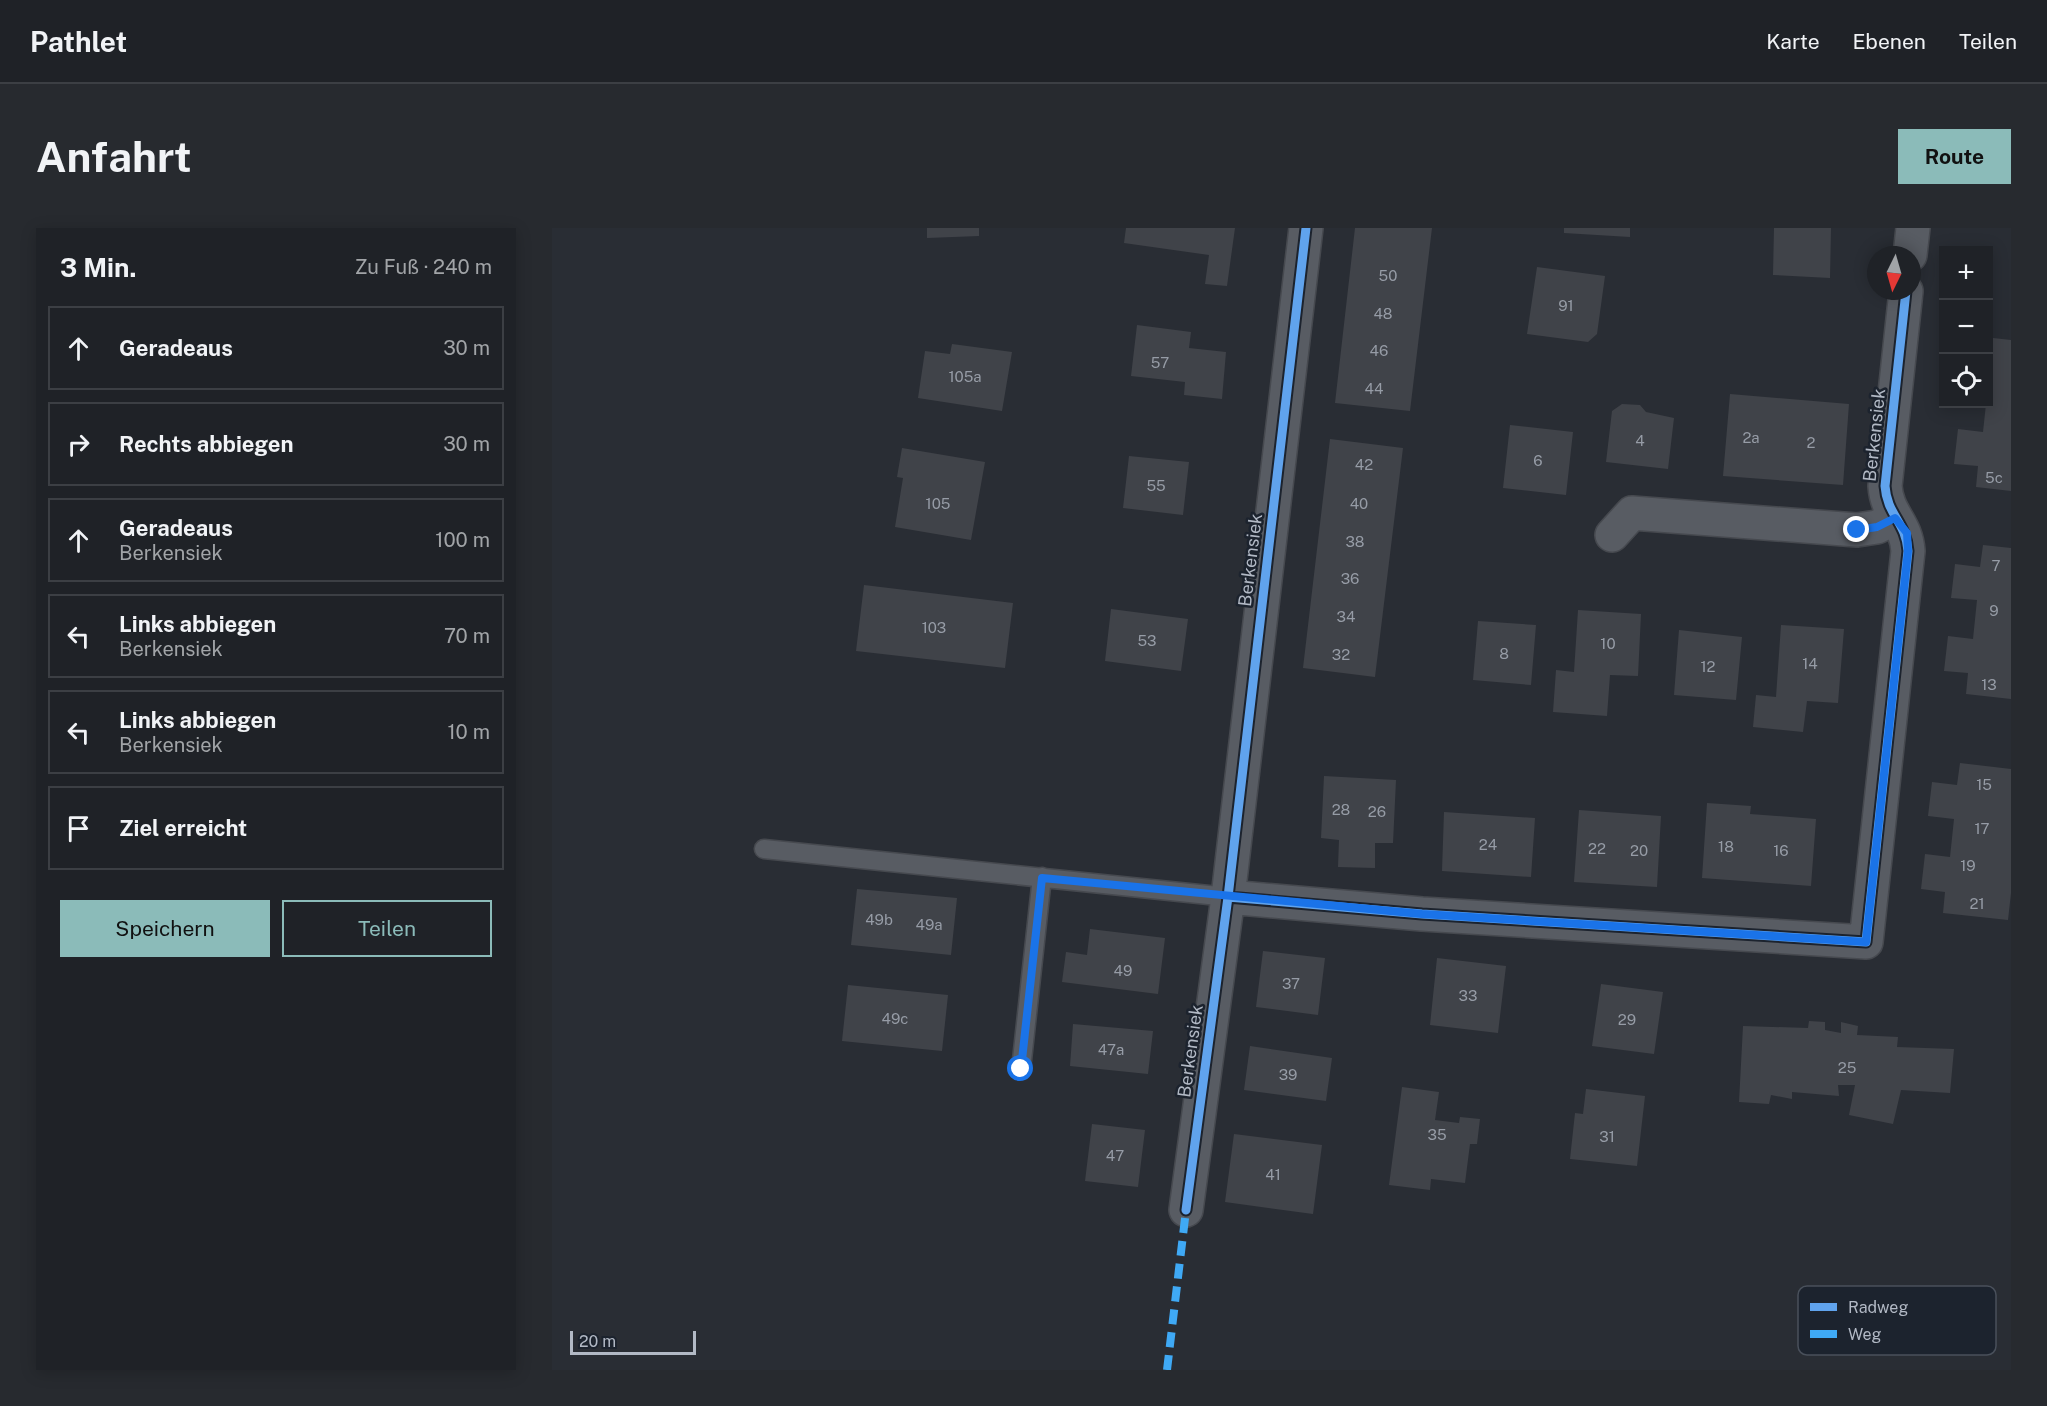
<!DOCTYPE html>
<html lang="de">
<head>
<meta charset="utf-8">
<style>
	body { margin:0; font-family:"Public Sans",sans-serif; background:#272a2f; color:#f1f3f6 }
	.controls { position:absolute; right:18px; top:18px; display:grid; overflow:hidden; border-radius:0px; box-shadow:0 3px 15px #0003 }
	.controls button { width:54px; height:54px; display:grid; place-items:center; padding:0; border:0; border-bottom:2px solid #3c3f44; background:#1f2227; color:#f1f3f6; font:30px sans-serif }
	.compass { position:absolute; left:1315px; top:18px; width:54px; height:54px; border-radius:50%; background:#1f2227; box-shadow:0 3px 15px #0003; rotate:185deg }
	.scale { position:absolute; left:18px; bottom:15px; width:126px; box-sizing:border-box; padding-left:6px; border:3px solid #b2b9c5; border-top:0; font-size:16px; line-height:21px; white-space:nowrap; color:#b2b9c5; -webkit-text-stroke:4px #1c232e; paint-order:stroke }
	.stop { position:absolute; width:18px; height:18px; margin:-14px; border:4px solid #1a73e8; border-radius:50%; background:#fff }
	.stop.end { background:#1a73e8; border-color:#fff; box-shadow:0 2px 6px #0008 }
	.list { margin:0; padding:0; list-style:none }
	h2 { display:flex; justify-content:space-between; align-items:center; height:78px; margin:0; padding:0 24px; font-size:26px }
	h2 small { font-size:20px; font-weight:400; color:#a1a4a7 }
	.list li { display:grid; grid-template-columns:39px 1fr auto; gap:18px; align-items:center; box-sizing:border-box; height:84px; margin:0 12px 12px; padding:0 12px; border:2px solid #3c3f44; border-radius:0px }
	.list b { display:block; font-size:22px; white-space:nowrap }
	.list p { margin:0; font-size:20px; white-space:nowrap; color:#a1a4a7 }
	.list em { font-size:20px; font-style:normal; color:#a1a4a7 }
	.actions { display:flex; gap:12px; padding:18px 24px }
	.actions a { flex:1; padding:14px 0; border:2px solid #8bbbb9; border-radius:0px; text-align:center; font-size:21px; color:#8bbbb9 }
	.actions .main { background:#8bbbb9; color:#111 }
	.icon { flex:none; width:33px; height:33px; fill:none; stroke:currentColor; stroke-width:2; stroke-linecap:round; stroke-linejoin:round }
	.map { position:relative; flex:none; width:1459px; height:1142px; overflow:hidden; border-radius:0px }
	header { display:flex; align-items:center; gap:36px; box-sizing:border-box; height:84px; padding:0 30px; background:#1f2227; border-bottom:2px solid #3c3f44 }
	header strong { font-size:28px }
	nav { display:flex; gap:33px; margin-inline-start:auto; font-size:21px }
	.intro { display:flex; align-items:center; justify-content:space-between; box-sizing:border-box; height:144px; padding:0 36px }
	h1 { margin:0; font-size:42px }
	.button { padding:15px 27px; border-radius:0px; background:#8bbbb9; color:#111; font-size:21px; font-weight:700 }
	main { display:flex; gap:36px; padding:0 36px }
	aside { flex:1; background:#1f2227; border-radius:0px; box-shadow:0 3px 15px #0003 }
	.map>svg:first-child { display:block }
	.building { fill:#404349 }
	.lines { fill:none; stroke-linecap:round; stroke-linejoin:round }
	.lane-casing { stroke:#46494f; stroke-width:21 }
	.street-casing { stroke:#46494f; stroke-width:36 }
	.lane { stroke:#585c63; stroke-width:18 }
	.street { stroke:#585c63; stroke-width:33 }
	.quiet { stroke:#3fa9f5; stroke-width:8; stroke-dasharray:15 8; stroke-linecap:butt }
	.cycleway-casing { stroke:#1c232e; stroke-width:13 }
	.cycleway { stroke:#60a3ed; stroke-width:9 }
	.route { stroke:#1a73e8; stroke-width:8 }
	.labels { text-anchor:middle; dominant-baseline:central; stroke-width:5; stroke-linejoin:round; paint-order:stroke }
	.number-label { font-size:15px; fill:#969ca6 }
	.street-label { font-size:18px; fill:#b2b9c5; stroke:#1c232e }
	.key { fill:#1c232e; stroke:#49505b; stroke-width:1.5 }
	.key-label { font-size:16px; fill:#b2b9c5 }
</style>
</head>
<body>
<header>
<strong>Pathlet</strong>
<nav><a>Karte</a><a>Ebenen</a><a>Teilen</a></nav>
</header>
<div class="intro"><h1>Anfahrt</h1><a class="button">Route</a></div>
<main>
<aside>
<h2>3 Min.<small>Zu Fuß · 240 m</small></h2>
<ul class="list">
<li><svg class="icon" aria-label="ahead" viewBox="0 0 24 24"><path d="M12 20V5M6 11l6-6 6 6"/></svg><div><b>Geradeaus</b></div><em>30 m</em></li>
<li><svg class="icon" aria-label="right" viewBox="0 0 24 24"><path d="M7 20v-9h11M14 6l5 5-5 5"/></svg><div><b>Rechts abbiegen</b></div><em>30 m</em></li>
<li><svg class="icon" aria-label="ahead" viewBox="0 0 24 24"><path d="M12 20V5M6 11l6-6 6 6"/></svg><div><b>Geradeaus</b><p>Berkensiek</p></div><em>100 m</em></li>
<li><svg class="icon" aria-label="left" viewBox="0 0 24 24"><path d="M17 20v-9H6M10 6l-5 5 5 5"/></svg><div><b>Links abbiegen</b><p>Berkensiek</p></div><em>70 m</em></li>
<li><svg class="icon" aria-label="left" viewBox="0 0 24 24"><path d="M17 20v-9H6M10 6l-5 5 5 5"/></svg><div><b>Links abbiegen</b><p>Berkensiek</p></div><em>10 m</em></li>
<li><svg class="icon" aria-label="arrive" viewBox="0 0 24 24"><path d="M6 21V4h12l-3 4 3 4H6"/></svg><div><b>Ziel erreicht</b></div></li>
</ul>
<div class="actions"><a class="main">Speichern</a><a>Teilen</a></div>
</aside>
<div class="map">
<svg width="1459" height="1142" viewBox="0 0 1459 1142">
	<rect width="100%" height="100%" fill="#292d34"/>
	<!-- building -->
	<path class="building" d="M375,0H427V8L375,10Z
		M574,0H683L675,58L653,56L657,27L572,15Z
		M803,0H880L858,183L783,175Z
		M1012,0H1078V9L1012,5Z
		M1222,0H1279L1278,50L1221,47Z
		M985,39L1053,48L1045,106L1036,114L975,106Z
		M585,97L639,104L637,120L674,124L670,171L632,167L633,154L579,148Z
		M1441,110L1459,112V263L1424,259L1426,238L1402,236L1406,201L1431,204L1434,176H1437V131Z
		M400,116L460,124L450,183L366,170L373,123L398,126Z
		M1178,166L1297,176L1291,257L1171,248Z
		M1070,176L1088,177L1094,184L1122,190L1116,241L1054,234L1060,183Z
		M958,197L1021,204L1014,267L951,260Z
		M778,211L851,220L823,449L751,440Z
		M350,220L433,234L419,312L343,299L351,250L345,249Z
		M577,228L637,234L631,287L571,280Z
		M1431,317L1459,320V471L1414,466L1416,445L1392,443L1396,408L1421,411L1425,372L1399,370L1403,336L1428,339Z
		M312,357L461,375L453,440L304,423Z
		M559,381L636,391L629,443L553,433Z
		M1026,382L1089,386L1086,448L1058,447L1055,488L1001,484L1004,442L1022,444Z
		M926,393L984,397L979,457L921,452Z
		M1229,397L1292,401L1286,475L1255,473L1251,504L1201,499L1204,467L1224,469Z
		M1127,402L1190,409L1184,472L1122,467Z
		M1408,535L1459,541V665L1456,692L1391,685L1393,664L1369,661L1373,626L1398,629L1402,591L1376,588L1380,554L1405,557Z
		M772,548L844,552L841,615H823V640L786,639L787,612L769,610Z
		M1155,575L1199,578L1198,586L1264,591L1259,658L1150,650Z
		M1027,582L1109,588L1105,659L1022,654Z
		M892,584L983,590L979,649L890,643Z
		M305,661L405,670L399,727L299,717Z
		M538,701L613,710L606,766L510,754L514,724L535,727Z
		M711,723L773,730L766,787L704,779Z
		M885,730L954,738L946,805L878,797Z
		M1049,756L1111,764L1102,826L1040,818Z
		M296,757L396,767L390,823L290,813Z
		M1257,793L1273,794V802L1289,805V794L1306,798L1305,807L1346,809L1345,819L1402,821L1398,865L1349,862L1341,896L1297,887L1303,857H1286L1287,868L1240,864V871L1219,867L1217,876L1187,874L1191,798L1256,800Z
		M521,796L601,803L596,846L518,838Z
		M698,818L780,830L774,873L692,862Z
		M850,859L887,864L883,892L907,895L908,889L928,891L925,916H918L913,955L879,951L878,962L837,957Z
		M1034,861L1093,868L1085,938L1018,931L1023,885L1031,886Z
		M540,896L593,902L586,959L533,953Z
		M682,906L770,917L761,986L673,974Z"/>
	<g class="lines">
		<!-- lane casing -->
		<g class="lane-casing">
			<path id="lane" d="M212,621L676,669
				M469,841L490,649"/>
		</g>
		<!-- street casing -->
		<g class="street-casing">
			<path id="street" d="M1358,27L1361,0
				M1060,307L1080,285L1305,302L1325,299L1343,290
				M676,669L870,686L1314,714L1356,323C1354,294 1335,287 1333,258L1354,63
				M634,982L676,669L754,0"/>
		</g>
		<!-- lane -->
		<use href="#lane" class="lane"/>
		<!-- street -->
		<use href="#street" class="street"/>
		<!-- quiet -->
		<path class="quiet" d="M615,1142L634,982"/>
		<!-- cycleway casing -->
		<g class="cycleway-casing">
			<path id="cycleway" d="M676,669L870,686L1314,714L1356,323C1354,294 1335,287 1333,258L1354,63
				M634,982L676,669L754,0"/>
		</g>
		<!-- cycleway -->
		<use href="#cycleway" class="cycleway"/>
	</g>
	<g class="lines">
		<!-- route -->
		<path class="route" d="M469,841L490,650L870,686L1314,714L1356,323L1355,305L1343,290L1325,299L1305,302"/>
	</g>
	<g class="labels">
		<!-- number labels -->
		<g class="number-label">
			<text x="836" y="47">50</text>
			<text x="1014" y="77">91</text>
			<text x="831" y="85">48</text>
			<text x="827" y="122">46</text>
			<text x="608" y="134">57</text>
			<text x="413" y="148">105a</text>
			<text x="822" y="160">44</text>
			<text x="1199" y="209">2a</text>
			<text x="1088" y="212">4</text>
			<text x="1259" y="214">2</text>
			<text x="986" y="232">6</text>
			<text x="812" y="236">42</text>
			<text x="1442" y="249">5c</text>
			<text x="604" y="257">55</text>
			<text x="386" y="275">105</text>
			<text x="807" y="275">40</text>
			<text x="803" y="313">38</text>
			<text x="1444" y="337">7</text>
			<text x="798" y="350">36</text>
			<text x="1442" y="382">9</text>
			<text x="794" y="388">34</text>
			<text x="382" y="399">103</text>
			<text x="595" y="412">53</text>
			<text x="1056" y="415">10</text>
			<text x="952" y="425">8</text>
			<text x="789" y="426">32</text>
			<text x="1258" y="435">14</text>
			<text x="1156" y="438">12</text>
			<text x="1437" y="456">13</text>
			<text x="1432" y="556">15</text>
			<text x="789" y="581">28</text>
			<text x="825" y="583">26</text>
			<text x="1430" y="600">17</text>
			<text x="936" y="616">24</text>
			<text x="1174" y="618">18</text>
			<text x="1045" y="620">22</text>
			<text x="1087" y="622">20</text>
			<text x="1229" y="622">16</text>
			<text x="1416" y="637">19</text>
			<text x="1425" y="675">21</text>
			<text x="327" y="691">49b</text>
			<text x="377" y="696">49a</text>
			<text x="571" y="742">49</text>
			<text x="739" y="755">37</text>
			<text x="916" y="767">33</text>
			<text x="343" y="790">49c</text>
			<text x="1075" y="791">29</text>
			<text x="559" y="821">47a</text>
			<text x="1295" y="839">25</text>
			<text x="736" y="846">39</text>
			<text x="885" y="906">35</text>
			<text x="1055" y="908">31</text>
			<text x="563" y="927">47</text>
			<text x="721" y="946">41</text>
		</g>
		<!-- street labels -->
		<g class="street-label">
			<text transform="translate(1322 207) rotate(-84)">Berkensiek</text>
			<text transform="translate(698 332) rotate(-83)">Berkensiek</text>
			<text transform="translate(638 823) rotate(-82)">Berkensiek</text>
		</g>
	</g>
	<!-- legend -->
	<rect x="1246" y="1058" width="198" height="69" rx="9" class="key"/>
	<rect x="1258" y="1075" width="27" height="8" fill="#60a3ed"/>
	<rect x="1258" y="1102" width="27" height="8" fill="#3fa9f5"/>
	<g class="key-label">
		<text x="1296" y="1085">Radweg</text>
		<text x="1296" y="1112">Weg</text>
	</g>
</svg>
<div class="controls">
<button>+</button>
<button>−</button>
<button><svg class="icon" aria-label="locate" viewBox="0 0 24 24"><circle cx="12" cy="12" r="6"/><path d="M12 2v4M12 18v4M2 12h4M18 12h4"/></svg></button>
</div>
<svg class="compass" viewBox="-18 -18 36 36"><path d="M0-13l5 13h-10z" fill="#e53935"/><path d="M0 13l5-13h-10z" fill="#a1a4a7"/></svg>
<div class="scale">20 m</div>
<div class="stop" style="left:469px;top:841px"></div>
<div class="stop end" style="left:1305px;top:302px"></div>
</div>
</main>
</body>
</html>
